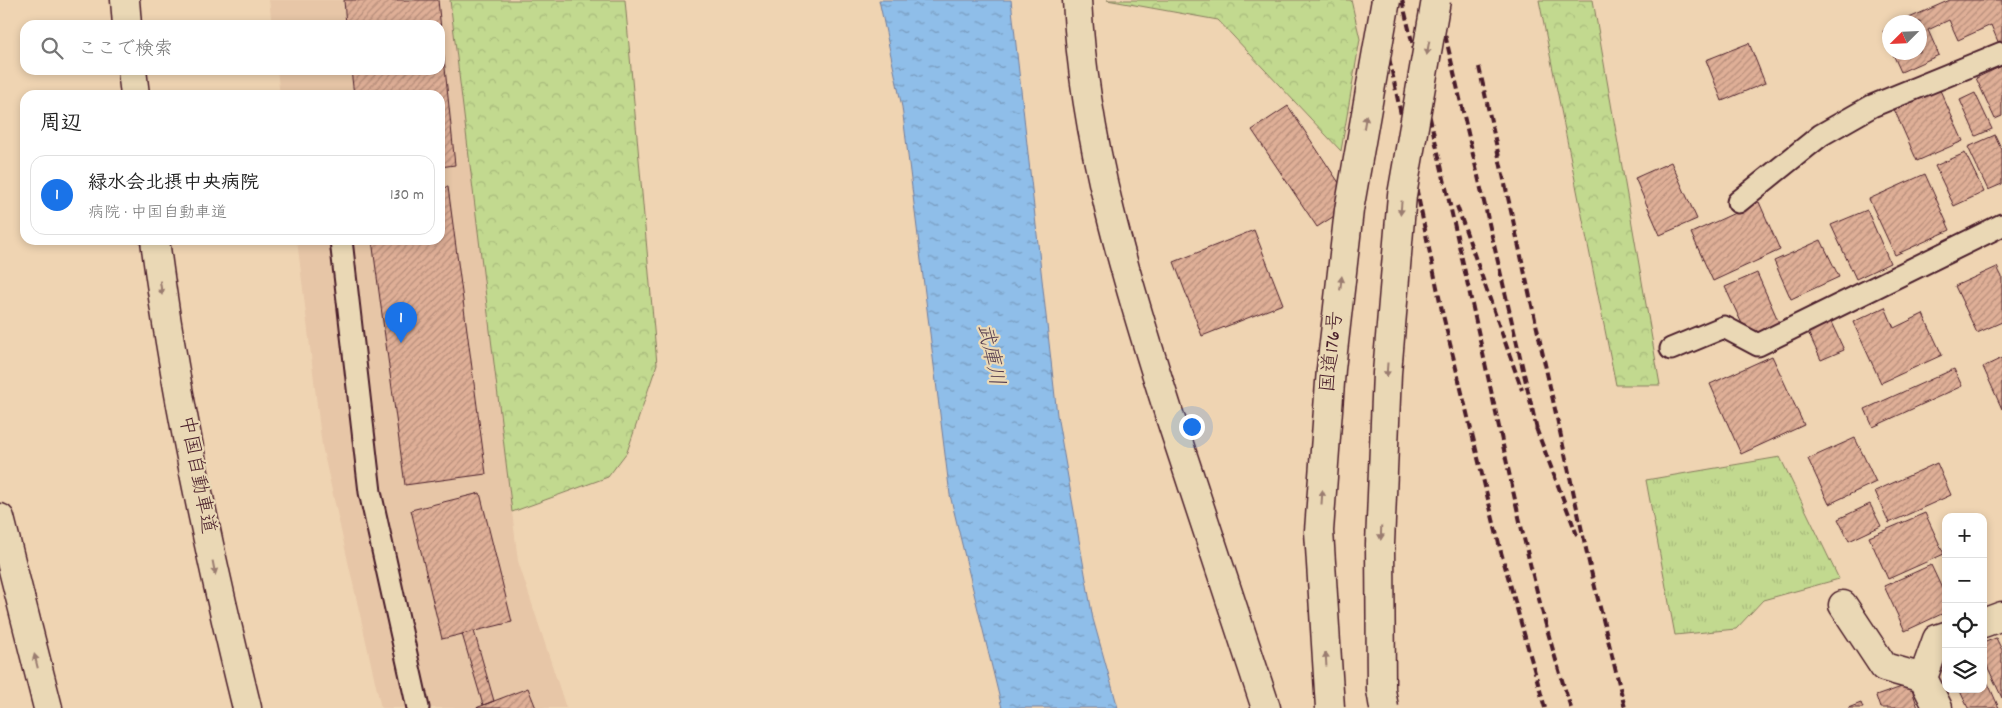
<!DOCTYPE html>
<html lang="ja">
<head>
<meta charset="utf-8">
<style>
	body { margin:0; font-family:Dekko,"Klee One",sans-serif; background:#f6f6f6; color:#222 }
	.controls { position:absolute; right:15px; bottom:15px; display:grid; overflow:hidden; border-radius:10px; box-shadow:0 2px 8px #0003 }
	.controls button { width:45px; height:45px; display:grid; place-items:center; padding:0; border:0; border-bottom:1px solid #e0e0e0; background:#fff; color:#222; font:25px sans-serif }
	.compass { position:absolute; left:1882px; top:15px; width:45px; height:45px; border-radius:50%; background:#fff; box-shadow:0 2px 8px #0003; rotate:246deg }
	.you { position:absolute; left:1191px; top:426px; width:18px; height:18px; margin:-12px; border:4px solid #fff; border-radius:50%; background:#1a73e8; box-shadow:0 0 0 8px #1a73e833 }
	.badge { display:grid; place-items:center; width:32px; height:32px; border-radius:50%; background:#1a73e8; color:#fff; font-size:16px; font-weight:700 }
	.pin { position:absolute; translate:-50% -41px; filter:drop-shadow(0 1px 2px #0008) }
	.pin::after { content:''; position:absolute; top:26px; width:18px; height:15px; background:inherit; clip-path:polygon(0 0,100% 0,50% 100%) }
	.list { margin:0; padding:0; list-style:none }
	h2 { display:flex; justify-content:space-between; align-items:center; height:65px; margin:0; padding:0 20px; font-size:21px }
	h2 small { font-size:16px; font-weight:400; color:#767676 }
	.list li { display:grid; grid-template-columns:32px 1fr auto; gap:15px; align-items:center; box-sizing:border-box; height:80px; margin:0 10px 10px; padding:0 10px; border:1px solid #e0e0e0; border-radius:15px }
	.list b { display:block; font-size:19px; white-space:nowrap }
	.list p { margin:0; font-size:16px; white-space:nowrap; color:#767676 }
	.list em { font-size:16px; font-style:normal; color:#767676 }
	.icon { flex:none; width:28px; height:28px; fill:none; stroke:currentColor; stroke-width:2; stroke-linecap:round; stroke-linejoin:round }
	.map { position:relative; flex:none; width:2002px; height:708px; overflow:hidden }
	.search { position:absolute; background:#fff; box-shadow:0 2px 8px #0003; left:20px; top:20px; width:425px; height:55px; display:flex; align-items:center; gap:12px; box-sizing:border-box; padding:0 18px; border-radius:15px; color:#767676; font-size:19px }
	.panel { position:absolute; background:#fff; box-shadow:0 2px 8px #0003; left:20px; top:90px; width:425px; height:155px; border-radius:15px }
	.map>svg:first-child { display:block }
	.built { fill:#e7c6a7 }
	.grass { fill:url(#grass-tufts); stroke:#867c5d }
	.forest { fill:url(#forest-crowns); stroke:#867c5d }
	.water { fill:url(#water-ripples); stroke:#737e9d }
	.building { fill:url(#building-hatch); stroke:#4a1f2b }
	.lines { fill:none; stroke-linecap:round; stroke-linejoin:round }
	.service-casing { stroke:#4a1f2b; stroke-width:25 }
	.minor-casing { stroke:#4a1f2b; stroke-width:31 }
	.tertiary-casing { stroke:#4a1f2b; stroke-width:31 }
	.motorway-casing { stroke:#4a1f2b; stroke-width:31 }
	.service { stroke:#ead8b5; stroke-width:21 }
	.minor { stroke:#ead8b5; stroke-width:28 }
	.tertiary { stroke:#ead8b5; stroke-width:28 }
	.motorway { stroke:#ead8b5; stroke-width:28 }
	.rail { stroke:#4a1f2b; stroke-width:4; stroke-dasharray:8 4; stroke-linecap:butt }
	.trunk-bridge-casing { stroke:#4a1f2b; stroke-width:31; stroke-linecap:butt }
	.trunk-bridge { stroke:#ead8b5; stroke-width:28 }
	.oneway { fill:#9a7c70 }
	.labels { text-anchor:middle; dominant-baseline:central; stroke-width:4.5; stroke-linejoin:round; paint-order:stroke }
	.street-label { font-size:20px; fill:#4a1f2b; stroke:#ead8b5 }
	.water-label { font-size:21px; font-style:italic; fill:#583f51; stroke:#ead8b5 }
</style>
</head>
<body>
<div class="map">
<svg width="2002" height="708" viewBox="0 0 2002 708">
	<defs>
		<pattern id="grass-tufts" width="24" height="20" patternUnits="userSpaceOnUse" patternTransform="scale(1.25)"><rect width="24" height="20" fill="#c2d98f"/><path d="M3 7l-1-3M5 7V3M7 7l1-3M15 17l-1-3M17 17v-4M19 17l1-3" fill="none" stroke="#a8ba7c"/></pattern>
		<pattern id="forest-crowns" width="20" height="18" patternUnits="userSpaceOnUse" patternTransform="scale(1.25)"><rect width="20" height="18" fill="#c2d98f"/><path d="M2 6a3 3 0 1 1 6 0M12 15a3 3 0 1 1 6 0" fill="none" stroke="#a8ba7c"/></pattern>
		<pattern id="water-ripples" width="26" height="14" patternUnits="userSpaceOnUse" patternTransform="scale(1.25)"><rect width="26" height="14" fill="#8fbee9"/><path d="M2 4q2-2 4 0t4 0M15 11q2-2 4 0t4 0" fill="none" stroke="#779abd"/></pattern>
		<pattern id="building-hatch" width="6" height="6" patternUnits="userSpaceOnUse" patternTransform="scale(1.25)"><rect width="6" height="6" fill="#dfaf97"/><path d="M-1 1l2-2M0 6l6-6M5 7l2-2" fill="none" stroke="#b78e7b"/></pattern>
	</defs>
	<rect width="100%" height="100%" fill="#efd4b2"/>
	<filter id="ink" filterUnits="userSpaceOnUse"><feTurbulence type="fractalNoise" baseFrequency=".02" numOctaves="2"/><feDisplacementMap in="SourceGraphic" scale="10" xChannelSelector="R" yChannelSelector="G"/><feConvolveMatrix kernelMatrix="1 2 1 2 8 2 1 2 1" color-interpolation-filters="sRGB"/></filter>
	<g filter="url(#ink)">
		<!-- built -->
		<path class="built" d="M269,0H450L518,561L566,708H381L322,446L297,240H440V95H280L277,70H440V25H272Z"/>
		<!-- grass -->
		<path class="grass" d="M1780,457L1839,579L1763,600L1736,629L1675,635L1646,480Z"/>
		<!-- forest -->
		<path class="forest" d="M450,0H625L657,364L627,452L608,477L512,512Z
			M1107,0H1351L1360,39L1341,151L1218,20Z
			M1539,0H1593L1660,385H1616Z"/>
		<!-- water -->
		<path class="water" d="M879,0H1011L1057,415L1093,619L1118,708H1002L950,495L902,107Z"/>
		<!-- building -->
		<path class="building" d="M344,0H438L455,165L440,167V95H354L351,70H440V25H346Z
			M1950,0H2002V43L1999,44L1991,25L1958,40L1949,20L1928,30L1939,55L1901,72L1892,52H1920V22H1900Z
			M1890,27V46L1883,31Z
			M1749,43L1765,83L1722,101L1706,60Z
			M2002,66V116L1995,119L1976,78Z
			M1939,88L1963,141L1917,161L1894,109Z
			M1975,93L1992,129L1976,136L1960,100Z
			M1288,106L1353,204L1317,227L1252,130Z
			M1995,135L2002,150V184L1988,190L1968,147Z
			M1965,153L1984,192L1954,206L1935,166Z
			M1671,162L1697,219L1660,235L1635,178Z
			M1925,174L1950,230L1895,255L1869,199Z
			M448,187L486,474L405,485L372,240H440V188Z
			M1759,202L1780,250L1713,281L1691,233Z
			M1867,210L1890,263L1856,279L1831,225Z
			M1254,230L1283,304L1202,336L1174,262Z
			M1821,240L1839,277L1791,299L1774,261Z
			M1997,267L2002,277V322L1977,333L1955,286Z
			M1757,273L1780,325L1749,339L1725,287Z
			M1885,307L1894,328L1923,314L1942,355L1881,383L1853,322Z
			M1830,320L1844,350L1821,360L1807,330Z
			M1772,356L1804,425L1741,454L1710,384Z
			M2002,358V409L1983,367Z
			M1954,369L1962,386L1873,427L1865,409Z
			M1855,438L1876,482L1829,504L1808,459Z
			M1937,463L1951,495L1889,523L1875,491Z
			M480,493L512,622L442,639L411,510Z
			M1870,504L1881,526L1849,541L1838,519Z
			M1925,513L1944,554L1888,579L1869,537Z
			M1931,565L1946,597V612L1905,631L1884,586Z
			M474,631L494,701L483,705L462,634Z
			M1996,638L2002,650V698L1983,657V643Z
			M1983,672L1999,708H1968L1959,689H1983Z
			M1910,684L1918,708H1880L1876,696Z
			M528,688L536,708H476L494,701Z
			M1861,703L1863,708H1848Z"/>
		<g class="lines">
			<!-- service casing -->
			<g class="service-casing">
				<path id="service" d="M1738,202L1821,135L1872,106L2002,53
					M341,240L370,492L418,708
					M1671,349L1724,327L1758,345L2002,225"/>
			</g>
			<!-- minor casing -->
			<g class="minor-casing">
				<path id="minor" d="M1843,605L1884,667L1923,678
					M1983,623L2002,616
					M1938,708L1923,678L1937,639L1946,636"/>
			</g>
			<!-- tertiary casing -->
			<g class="tertiary-casing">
				<path id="tertiary" d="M1077,0C1084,143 1126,279 1169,414C1201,512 1233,610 1266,708"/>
			</g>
			<!-- motorway casing -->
			<g class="motorway-casing">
				<path id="motorway" d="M125,0L127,25
					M132,70L135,95
					M155,240C175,397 209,554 247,708
					M0,518L48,708"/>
			</g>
			<!-- service -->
			<use href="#service" class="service"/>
			<!-- minor -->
			<use href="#minor" class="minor"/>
			<!-- tertiary -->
			<use href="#tertiary" class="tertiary"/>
			<!-- motorway -->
			<use href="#motorway" class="motorway"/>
			<!-- rail -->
			<path class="rail" d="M1377,0L1442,311L1501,552L1545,708
				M1402,0C1433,128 1462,257 1490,386C1514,495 1536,603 1571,708
				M1437,0L1538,434
				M1479,67L1590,567L1625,708
				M1457,206L1522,390
				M1536,428L1577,535"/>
			<!-- trunk-bridge casing -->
			<g class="trunk-bridge-casing">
				<path id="trunk-bridge" d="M1330,708L1319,531L1331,369L1349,210L1386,0
					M1384,708L1381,690L1380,544L1387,373L1402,195L1436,0"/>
			</g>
			<!-- trunk-bridge -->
			<use href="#trunk-bridge" class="trunk-bridge"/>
		</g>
		<!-- one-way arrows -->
		<defs><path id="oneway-solid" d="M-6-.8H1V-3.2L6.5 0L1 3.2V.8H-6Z" transform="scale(1.25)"/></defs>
		<g class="oneway">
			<use href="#oneway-solid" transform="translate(1428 48) rotate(100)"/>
			<use href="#oneway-solid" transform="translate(1365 122) rotate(-80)"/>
			<use href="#oneway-solid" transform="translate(1401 208) rotate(95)"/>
			<use href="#oneway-solid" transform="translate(1341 283) rotate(-83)"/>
			<use href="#oneway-solid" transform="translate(161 288) rotate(82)"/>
			<use href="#oneway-solid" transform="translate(1387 370) rotate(94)"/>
			<use href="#oneway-solid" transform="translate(1322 497) rotate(-86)"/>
			<use href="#oneway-solid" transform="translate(1381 533) rotate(92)"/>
			<use href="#oneway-solid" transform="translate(214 568) rotate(79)"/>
			<use href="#oneway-solid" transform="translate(1326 659) rotate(-93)"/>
			<use href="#oneway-solid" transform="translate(36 661) rotate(-104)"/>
		</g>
	</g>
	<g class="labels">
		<!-- street labels -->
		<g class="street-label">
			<text transform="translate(1333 352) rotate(-84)">国道176号</text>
			<text transform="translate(196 475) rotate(79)">中国自動車道</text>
		</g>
		<!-- water labels -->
		<g class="water-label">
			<text transform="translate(989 355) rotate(78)">武庫川</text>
		</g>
	</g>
</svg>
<div class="controls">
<button>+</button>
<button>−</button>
<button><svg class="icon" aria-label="locate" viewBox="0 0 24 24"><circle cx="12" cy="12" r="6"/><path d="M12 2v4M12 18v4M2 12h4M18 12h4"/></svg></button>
<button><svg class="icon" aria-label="layers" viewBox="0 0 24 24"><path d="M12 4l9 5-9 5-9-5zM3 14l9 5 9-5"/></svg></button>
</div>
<svg class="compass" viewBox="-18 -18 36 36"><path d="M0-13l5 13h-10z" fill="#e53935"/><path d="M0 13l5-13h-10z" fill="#767676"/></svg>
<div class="you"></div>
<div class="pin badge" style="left:401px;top:343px">1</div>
<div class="search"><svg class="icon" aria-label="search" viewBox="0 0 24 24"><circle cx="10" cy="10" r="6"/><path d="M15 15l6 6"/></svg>ここで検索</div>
<section class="panel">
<h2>周辺<small></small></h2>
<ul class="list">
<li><span class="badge">1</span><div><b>緑水会北摂中央病院</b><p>病院 · 中国自動車道</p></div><em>130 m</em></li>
</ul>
</section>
</div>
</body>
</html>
